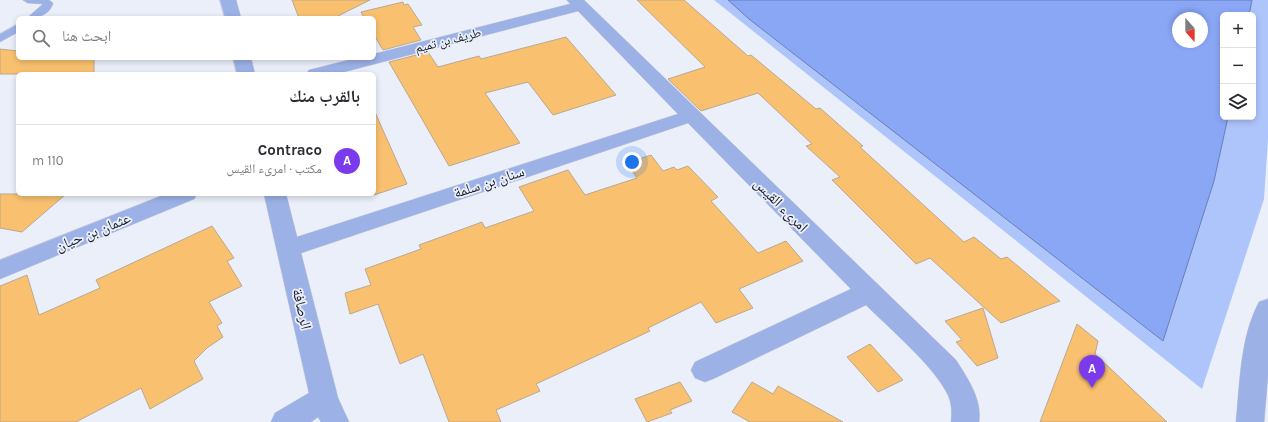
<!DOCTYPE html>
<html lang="ar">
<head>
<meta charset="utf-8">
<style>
	body { margin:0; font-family:Karla,"Noto Naskh Arabic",sans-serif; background:#f2f2f3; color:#2b2b33; direction:rtl }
	.controls { position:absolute; right:12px; top:12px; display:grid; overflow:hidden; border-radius:6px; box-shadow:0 2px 6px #0003 }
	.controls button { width:36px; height:36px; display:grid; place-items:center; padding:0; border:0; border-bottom:1px solid #e1e1e2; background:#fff; color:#2b2b33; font:20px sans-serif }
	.compass { position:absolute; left:1172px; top:12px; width:36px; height:36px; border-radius:50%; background:#fff; box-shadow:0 2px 6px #0003; rotate:159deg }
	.you { position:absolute; left:632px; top:162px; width:14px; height:14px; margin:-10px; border:3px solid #fff; border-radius:50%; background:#1a73e8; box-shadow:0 0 0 6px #1a73e833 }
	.badge { display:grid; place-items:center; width:26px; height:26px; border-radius:50%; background:#7c3aed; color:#fff; font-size:13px; font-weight:700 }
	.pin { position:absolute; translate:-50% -33px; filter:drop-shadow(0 1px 2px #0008) }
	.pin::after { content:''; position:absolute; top:21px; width:14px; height:12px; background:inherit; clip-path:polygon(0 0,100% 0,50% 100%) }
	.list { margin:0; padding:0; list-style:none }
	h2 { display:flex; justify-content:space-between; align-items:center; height:52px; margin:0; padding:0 16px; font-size:17px }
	h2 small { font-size:13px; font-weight:400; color:#7c7c81 }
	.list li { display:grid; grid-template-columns:26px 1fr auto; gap:12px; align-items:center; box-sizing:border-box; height:72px; padding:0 16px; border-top:1px solid #e1e1e2 }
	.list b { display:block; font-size:15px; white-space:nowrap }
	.list p { margin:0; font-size:13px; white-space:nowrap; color:#7c7c81 }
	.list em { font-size:13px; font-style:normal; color:#7c7c81 }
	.icon { flex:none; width:22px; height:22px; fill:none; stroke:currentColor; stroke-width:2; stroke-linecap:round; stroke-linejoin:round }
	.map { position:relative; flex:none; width:1268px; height:422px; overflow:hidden; direction:ltr }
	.search { position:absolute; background:#fff; box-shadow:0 2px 6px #0003; left:16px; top:16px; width:360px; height:44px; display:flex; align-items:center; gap:10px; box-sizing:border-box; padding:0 14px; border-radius:6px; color:#7c7c81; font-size:15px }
	.panel { position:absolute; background:#fff; box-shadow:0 2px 6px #0003; left:16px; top:72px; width:360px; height:124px; border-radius:6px; direction:rtl }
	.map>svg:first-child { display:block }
	.green { fill:#aec5fc; fill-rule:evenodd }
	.water { fill:#8aa7f6; stroke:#687eb8; fill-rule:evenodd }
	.building { fill:#f9c06f; stroke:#bba88f }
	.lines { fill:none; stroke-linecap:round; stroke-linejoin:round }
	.service-casing { stroke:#c4c9d4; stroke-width:1 }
	.minor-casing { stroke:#c4c9d4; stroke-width:1 }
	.service { fill:#9cb1e6; fill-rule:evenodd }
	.minor { fill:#9cb1e6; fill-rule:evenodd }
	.labels { text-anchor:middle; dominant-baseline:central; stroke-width:3.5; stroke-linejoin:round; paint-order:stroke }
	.far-street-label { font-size:13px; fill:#191d27; stroke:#eaeffa }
	.street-label { font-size:15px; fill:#191d27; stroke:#eaeffa }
</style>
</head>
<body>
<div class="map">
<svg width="1268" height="422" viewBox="0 0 1268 422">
	<rect width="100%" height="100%" fill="#eaeffa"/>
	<!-- green -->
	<path class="green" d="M714,0H1268V139L1264,199L1202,389ZM1223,15H1253V117H1223ZM1178,18H1202V42H1178Z"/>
	<!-- water -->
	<path class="water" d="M728,0H1252L1249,15H1223V117H1228L1214,181L1163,341L749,19ZM1178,18H1202V42H1178Z"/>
	<!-- building -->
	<path class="building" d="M292,0H370L334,18H299Z
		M637,0H684L748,56L751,55L816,109L820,108L863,146L860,147L964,242L974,237L1001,259L1007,257L1060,301L1001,323L930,258L916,264L832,180L840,177L806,146L812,144L758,93L701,111L668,79L705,67Z
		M403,2L404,5L408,4L422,25L413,27L421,40L383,50L374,35V18H364L361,12Z
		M566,37L616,95L553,115L528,82L485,93L520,143L449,166L389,62L428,52L438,67L479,56L481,59Z
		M0,49L18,51V58L94,59V74H0Z
		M374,110L407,184L374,195Z
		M651,155L663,171L674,167L677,170L688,166L718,197L711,201L758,253L786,241L803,261L739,289L753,308L716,323L701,302L648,328L650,331L536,384L540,391L496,410L501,422H449L423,354L400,364L378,304L350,314L345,293L371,285L365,269L421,249L419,245L482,222L485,228L534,211L519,187L568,170L585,195L637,178L627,163Z
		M0,194H66L22,232L0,228Z
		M212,226L234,258L227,261L242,286L209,302L222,323L217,326L223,337L207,348L194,361L203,379L150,409L141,388L76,422H0V286L27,275L39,315L100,288L96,280Z
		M983,308L998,358L977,366L956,342L962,340L945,321Z
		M1077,324L1098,341L1095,354L1167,422H1040Z
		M870,344L903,380L878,392L847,357Z
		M680,382L692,401L670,410L672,413L647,422L635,399Z
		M752,382L773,394L778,386L843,422H750L732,412Z"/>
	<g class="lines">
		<!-- service casing -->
		<g class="service-casing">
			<path id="service" d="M23,0H49L53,3C50,15 38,18 27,18L43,4L28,3Z
				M18,24V32L0,42V34Z"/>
		</g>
		<!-- minor casing -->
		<g class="minor-casing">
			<path id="minor" d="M220,0H236L241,18H225Z
				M567,0H584L956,360C968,379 982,399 979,422H951C952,413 952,404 948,395C934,366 890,329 866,305L715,378L705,382L695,378L691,370L695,362L851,289L688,123L301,253L338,398L349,422H321L318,417L311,422H271L275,413L309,393L264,194H286L297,237L678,114L578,11L336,74H306L309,70L357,58H374V54L570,4Z
				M233,58H251L255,74H237Z
				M166,194H197L194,199L0,279V260Z
				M1268,299V375L1264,422H1236C1240,382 1240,338 1259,302Z"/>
		</g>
		<!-- service -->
		<use href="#service" class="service"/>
		<!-- minor -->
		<use href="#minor" class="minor"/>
	</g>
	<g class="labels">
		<!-- far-street labels -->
		<g class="far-street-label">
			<text transform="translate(448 40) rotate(-14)">طريف بن تميم</text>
		</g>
		<!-- street labels -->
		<g class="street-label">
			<text transform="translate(489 182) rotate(-18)">سنان بن سلمة</text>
			<text transform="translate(781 205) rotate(45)">امرىء القيس</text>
			<text transform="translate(93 232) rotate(-22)">عثمان بن حيان</text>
			<text transform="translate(302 309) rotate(77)">الرصافة</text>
		</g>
	</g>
</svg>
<div class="controls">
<button>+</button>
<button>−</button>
<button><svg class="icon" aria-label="layers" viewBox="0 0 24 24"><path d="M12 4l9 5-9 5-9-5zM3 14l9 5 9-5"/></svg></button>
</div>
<svg class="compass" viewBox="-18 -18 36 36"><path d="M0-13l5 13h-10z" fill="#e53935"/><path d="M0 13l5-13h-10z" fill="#7c7c81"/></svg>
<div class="you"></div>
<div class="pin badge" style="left:1092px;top:388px">A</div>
<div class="search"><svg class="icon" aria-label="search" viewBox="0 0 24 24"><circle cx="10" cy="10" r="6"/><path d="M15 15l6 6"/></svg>ابحث هنا</div>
<section class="panel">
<h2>بالقرب منك<small></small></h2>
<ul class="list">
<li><span class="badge">A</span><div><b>Contraco</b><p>مكتب · امرىء القيس</p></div><em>110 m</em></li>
</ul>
</section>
</div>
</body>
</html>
